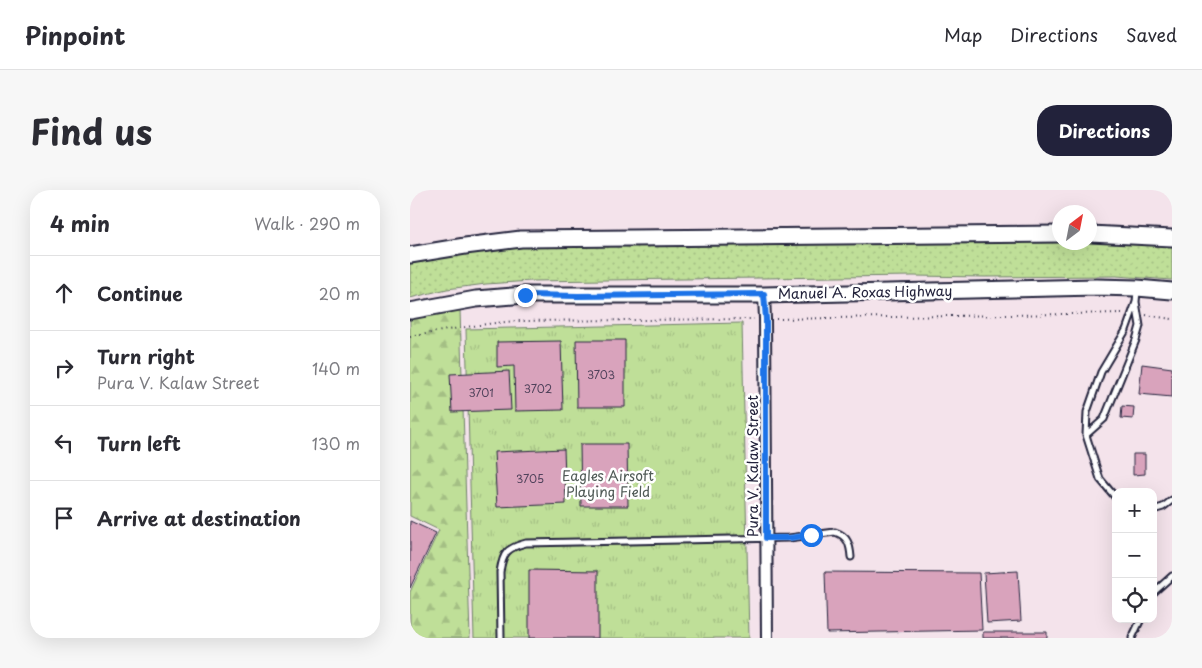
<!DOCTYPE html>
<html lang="en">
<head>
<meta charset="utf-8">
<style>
	body { margin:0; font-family:"Playpen Sans",sans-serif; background:#f7f7f7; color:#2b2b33 }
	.controls { position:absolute; right:15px; bottom:15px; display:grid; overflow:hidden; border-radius:10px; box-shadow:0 5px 20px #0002 }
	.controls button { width:45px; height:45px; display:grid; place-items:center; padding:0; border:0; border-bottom:1px solid #e1e1e2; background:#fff; color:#2b2b33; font:25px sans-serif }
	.compass { position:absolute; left:642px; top:15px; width:45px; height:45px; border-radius:50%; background:#fff; box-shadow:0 5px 20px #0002; rotate:32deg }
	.stop { position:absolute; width:15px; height:15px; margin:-11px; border:4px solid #1a73e8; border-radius:50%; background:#fff }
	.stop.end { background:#1a73e8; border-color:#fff; box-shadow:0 1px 5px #0008 }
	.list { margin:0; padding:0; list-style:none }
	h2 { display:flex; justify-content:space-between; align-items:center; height:65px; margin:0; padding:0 20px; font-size:21px }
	h2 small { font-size:16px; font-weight:400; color:#7c7c81 }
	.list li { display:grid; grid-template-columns:32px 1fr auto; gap:15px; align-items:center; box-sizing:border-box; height:75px; padding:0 20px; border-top:1px solid #e1e1e2 }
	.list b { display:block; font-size:19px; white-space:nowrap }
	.list p { margin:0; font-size:16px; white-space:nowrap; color:#7c7c81 }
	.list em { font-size:16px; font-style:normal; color:#7c7c81 }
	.icon { flex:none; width:28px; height:28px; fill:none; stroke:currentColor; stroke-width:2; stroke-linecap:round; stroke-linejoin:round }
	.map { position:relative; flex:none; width:762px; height:448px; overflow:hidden; border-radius:20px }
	header { display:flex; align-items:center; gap:30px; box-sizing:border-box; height:70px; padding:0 25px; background:#fff; border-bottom:1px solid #e1e1e2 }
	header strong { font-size:24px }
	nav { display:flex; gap:28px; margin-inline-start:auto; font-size:18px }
	.intro { display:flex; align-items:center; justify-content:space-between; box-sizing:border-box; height:120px; padding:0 30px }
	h1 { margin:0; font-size:35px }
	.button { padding:12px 22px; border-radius:20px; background:#22223b; color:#fff; font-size:18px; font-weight:700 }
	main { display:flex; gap:30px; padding:0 30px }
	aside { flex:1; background:#fff; border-radius:20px; box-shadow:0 5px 20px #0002 }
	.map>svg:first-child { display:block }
	.grass { fill:url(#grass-dots); stroke:#70806a }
	.forest { fill:url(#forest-firs); stroke:#70806a }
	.park { fill:url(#park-tufts); stroke:#70806a }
	.building { fill:#d9a3bc; stroke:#22223b }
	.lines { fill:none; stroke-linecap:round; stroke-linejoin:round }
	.service-casing { stroke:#22223b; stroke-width:9 }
	.minor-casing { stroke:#22223b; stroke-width:14 }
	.secondary-casing { stroke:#22223b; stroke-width:19 }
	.path { stroke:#22223b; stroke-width:2; stroke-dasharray:1 4; stroke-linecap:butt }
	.service { stroke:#fff; stroke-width:5 }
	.minor { stroke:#fff; stroke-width:10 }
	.secondary { stroke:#fff; stroke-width:15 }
	.route { stroke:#1a73e8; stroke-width:6 }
	.labels { text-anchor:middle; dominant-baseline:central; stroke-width:5; stroke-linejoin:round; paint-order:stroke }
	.number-label { font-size:11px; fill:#50425b }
	.street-label { font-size:14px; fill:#22223b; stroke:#fff }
	.park-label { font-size:14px; fill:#515b57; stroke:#fff }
</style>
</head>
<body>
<header>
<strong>Pinpoint</strong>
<nav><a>Map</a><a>Directions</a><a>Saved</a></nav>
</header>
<div class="intro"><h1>Find us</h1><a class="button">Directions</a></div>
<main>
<aside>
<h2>4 min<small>Walk · 290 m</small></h2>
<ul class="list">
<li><svg class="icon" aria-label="ahead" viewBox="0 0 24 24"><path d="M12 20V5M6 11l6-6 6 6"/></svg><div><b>Continue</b></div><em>20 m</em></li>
<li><svg class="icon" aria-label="right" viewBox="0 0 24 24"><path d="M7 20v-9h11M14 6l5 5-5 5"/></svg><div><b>Turn right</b><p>Pura V. Kalaw Street</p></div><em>140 m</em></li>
<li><svg class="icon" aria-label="left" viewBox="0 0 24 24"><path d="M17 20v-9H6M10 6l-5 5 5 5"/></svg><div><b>Turn left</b></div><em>130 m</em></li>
<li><svg class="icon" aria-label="arrive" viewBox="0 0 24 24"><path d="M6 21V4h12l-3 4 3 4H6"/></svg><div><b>Arrive at destination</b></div></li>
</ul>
</aside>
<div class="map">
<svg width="762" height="448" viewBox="0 0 762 448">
	<defs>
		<pattern id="grass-dots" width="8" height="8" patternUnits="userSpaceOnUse" patternTransform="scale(1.25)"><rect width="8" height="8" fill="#bfdf98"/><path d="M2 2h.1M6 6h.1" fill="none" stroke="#a4bf84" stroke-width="1.8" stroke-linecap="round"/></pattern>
		<pattern id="forest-firs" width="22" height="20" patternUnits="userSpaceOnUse" patternTransform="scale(1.25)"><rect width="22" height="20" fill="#bfdf98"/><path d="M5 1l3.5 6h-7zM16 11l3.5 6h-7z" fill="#a4bf84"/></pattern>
		<pattern id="park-tufts" width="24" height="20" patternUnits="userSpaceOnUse" patternTransform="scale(1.25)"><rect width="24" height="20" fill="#bfdf98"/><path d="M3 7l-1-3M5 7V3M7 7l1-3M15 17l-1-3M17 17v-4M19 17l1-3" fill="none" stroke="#a4bf84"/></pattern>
	</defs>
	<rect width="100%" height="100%" fill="#f4e3eb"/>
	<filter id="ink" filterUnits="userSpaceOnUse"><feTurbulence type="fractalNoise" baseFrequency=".02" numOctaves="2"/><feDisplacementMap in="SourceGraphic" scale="10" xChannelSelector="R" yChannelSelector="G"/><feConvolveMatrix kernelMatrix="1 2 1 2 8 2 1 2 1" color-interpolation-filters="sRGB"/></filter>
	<g filter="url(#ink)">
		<!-- grass -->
		<path class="grass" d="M649,51L650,52H680V51H715L762,55V90L706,86L575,87L503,86L121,91L76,94L37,99L0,108V70L124,55Z"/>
		<!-- forest -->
		<path class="forest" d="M50,120L60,448H0V402L29,340L0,326V129L13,125Z"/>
		<!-- park -->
		<path class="park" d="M332,133L339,448H64L56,139Z"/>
		<!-- building -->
		<path class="building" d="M166,150H215V217H167Z
			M151,151L153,220L105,221L104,176L87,177V152Z
			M732,174L762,178V207L729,204Z
			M99,181L101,220L42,222L40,184Z
			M712,216L724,217L723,229L711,228Z
			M170,254H217L218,316H171Z
			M154,259L156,314L87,317L84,262Z
			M723,264H735V284L723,285Z
			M0,331L26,343L0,398Z
			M743,350H745L744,373H743Z
			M119,380L188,381V448H119Z
			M608,381L611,431L577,433L574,383Z
			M415,382L569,383L572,440L417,443Z
			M573,442H637V448H573Z"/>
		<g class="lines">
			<!-- service casing -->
			<g class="service-casing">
				<path id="service" d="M676,245L694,229L726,150L730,136L726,112L727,101
					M706,308L690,289L676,245L677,222L691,182L716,140L726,112
					M743,320L753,317L762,310
					M743,403L762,386
					M91,448L90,382C93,362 97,358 116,353L379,348L425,342C438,346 440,355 441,367
					M722,448L731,429"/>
			</g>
			<!-- minor casing -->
			<g class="minor-casing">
				<path id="minor" d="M354,105L355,129L357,448"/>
			</g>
			<!-- secondary casing -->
			<g class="secondary-casing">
				<path id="secondary" d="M680,44L762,48
					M0,65L55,56L111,49L650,44
					M0,121L66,109L115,105H354L686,97L727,98L762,101"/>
			</g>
			<!-- path -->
			<path class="path" d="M736,125L762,129
				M366,129L714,123
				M0,147C35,140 70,134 106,131L344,129"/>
			<!-- service -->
			<use href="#service" class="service"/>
			<!-- minor -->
			<use href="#minor" class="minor"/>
			<!-- secondary -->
			<use href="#secondary" class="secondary"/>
		</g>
	</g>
	<g class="lines" filter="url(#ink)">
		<!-- route -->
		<path class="route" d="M115,105L168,106L354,104L356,129V348H379L401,345"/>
	</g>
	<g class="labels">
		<!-- number labels -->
		<g class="number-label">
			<text x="191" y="184">3703</text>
			<text x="128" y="198">3702</text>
			<text x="71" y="202">3701</text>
			<text x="120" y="288">3705</text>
		</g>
		<!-- street labels -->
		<g class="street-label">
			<text transform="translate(455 102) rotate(-1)">Manuel A. Roxas Highway</text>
			<text transform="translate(342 276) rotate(-90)">Pura V. Kalaw Street</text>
		</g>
		<!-- park labels -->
		<g class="park-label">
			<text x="198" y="285">Eagles Airsoft<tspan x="198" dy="16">Playing Field</tspan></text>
		</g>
	</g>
</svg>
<div class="controls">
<button>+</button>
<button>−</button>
<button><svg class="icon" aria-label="locate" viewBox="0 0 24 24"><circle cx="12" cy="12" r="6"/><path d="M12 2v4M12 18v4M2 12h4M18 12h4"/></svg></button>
</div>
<svg class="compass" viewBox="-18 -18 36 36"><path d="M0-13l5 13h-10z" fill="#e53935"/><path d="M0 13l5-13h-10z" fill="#7c7c81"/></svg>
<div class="stop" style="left:401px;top:345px"></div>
<div class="stop end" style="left:115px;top:105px"></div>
</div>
</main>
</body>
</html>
